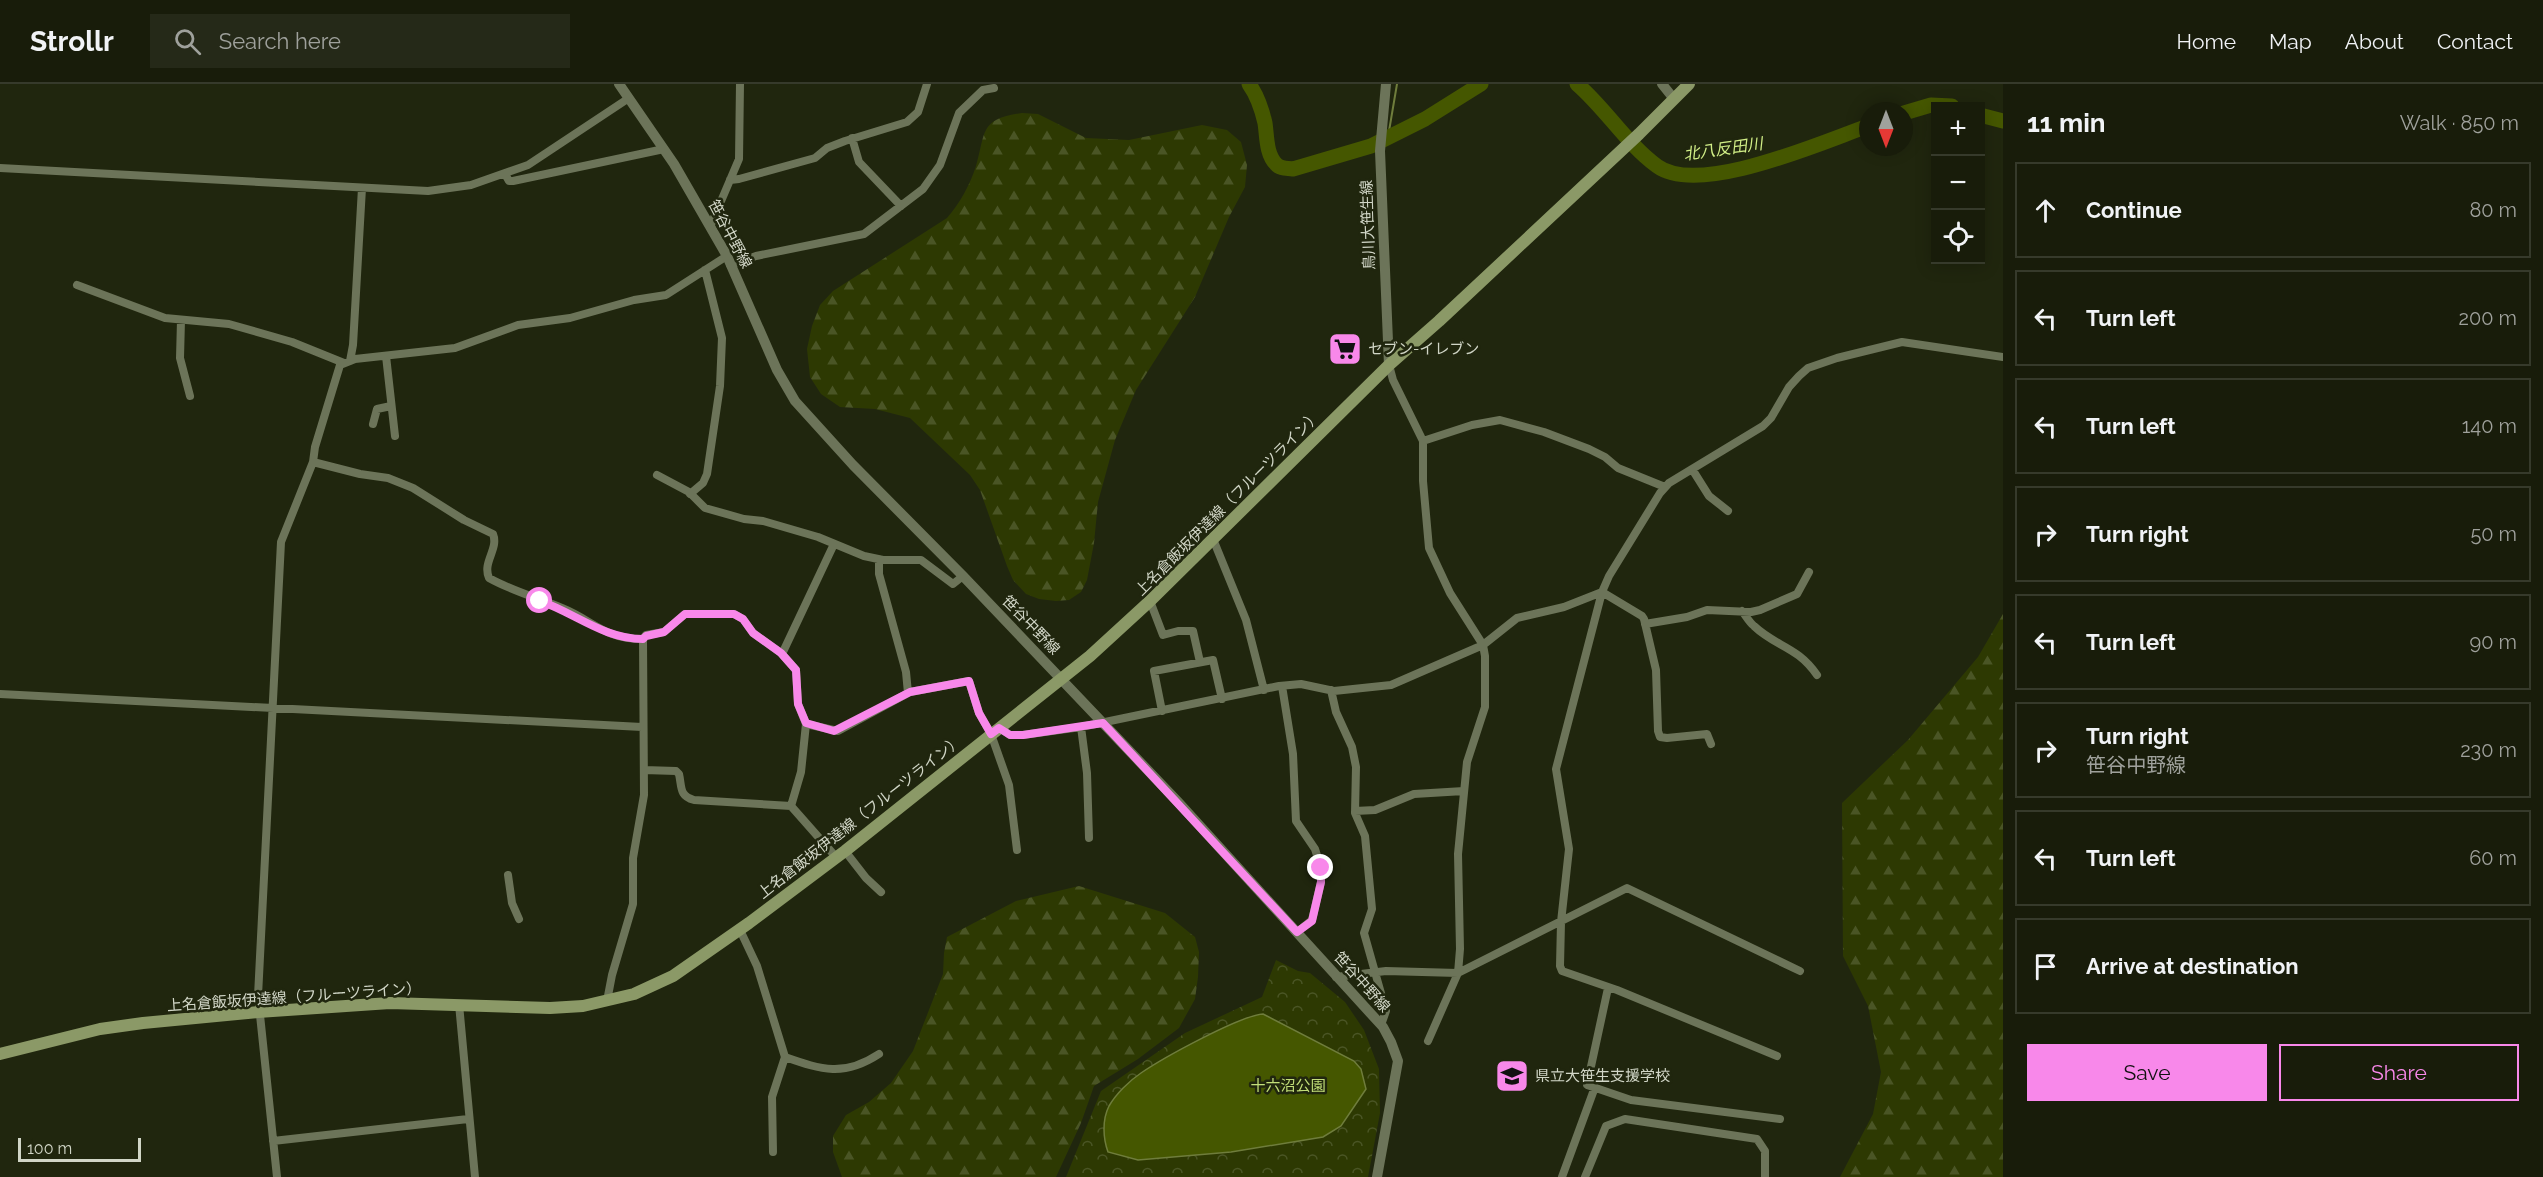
<!DOCTYPE html>
<html lang="en">
<head>
<meta charset="utf-8">
<style>
	body { margin:0; font-family:Raleway,"Noto Sans JP",sans-serif; background:#252918; color:#f1f3f6 }
	.controls { position:absolute; right:18px; top:18px; display:grid; overflow:hidden; border-radius:0px; box-shadow:0 3px 15px #0003 }
	.controls button { width:54px; height:54px; display:grid; place-items:center; padding:0; border:0; border-bottom:2px solid #363a2b; background:#181c0a; color:#f1f3f6; font:30px sans-serif }
	.compass { position:absolute; left:1859px; top:18px; width:54px; height:54px; border-radius:50%; background:#181c0a; box-shadow:0 3px 15px #0003; rotate:180deg }
	.scale { position:absolute; left:18px; bottom:15px; width:123px; box-sizing:border-box; padding-left:6px; border:3px solid #d1d6c7; border-top:0; font-size:16px; line-height:21px; white-space:nowrap; color:#d1d6c7; -webkit-text-stroke:4px #20260e; paint-order:stroke }
	.stop { position:absolute; width:18px; height:18px; margin:-14px; border:4px solid #f888ea; border-radius:50%; background:#fff }
	.stop.end { background:#f888ea; border-color:#fff; box-shadow:0 2px 6px #0008 }
	.list { margin:0; padding:0; list-style:none }
	h2 { display:flex; justify-content:space-between; align-items:center; height:78px; margin:0; padding:0 24px; font-size:26px }
	h2 small { font-size:20px; font-weight:400; color:#9fa19c }
	.list li { display:grid; grid-template-columns:39px 1fr auto; gap:18px; align-items:center; box-sizing:border-box; height:96px; margin:0 12px 12px; padding:0 12px; border:2px solid #363a2b; border-radius:0px }
	.list b { display:block; font-size:22px; white-space:nowrap }
	.list p { margin:0; font-size:20px; white-space:nowrap; color:#9fa19c }
	.list em { font-size:20px; font-style:normal; color:#9fa19c }
	.actions { display:flex; gap:12px; padding:18px 24px }
	.actions a { flex:1; padding:14px 0; border:2px solid #f888ea; border-radius:0px; text-align:center; font-size:21px; color:#f888ea }
	.actions .main { background:#f888ea; color:#111 }
	.icon { flex:none; width:33px; height:33px; fill:none; stroke:currentColor; stroke-width:2; stroke-linecap:round; stroke-linejoin:round }
	.map { position:relative; flex:none; width:2003px; height:1093px; overflow:hidden }
	header { display:flex; align-items:center; gap:36px; box-sizing:border-box; height:84px; padding:0 30px; background:#181c0a; border-bottom:2px solid #363a2b }
	header strong { font-size:28px }
	nav { display:flex; gap:33px; margin-inline-start:auto; font-size:21px }
	.search { width:420px; height:54px; background:#252918; display:flex; align-items:center; gap:15px; box-sizing:border-box; padding:0 21px; border-radius:0px; color:#9fa19c; font-size:22px }
	main { display:flex }
	aside { flex:1; background:#181c0a }
	.map>svg:first-child { display:block }
	.forest { fill:url(#forest-firs) }
	.park { fill:url(#park-crowns) }
	.water { fill:#455700; stroke:#6f7d3c; stroke-width:1.5 }
	.lines { fill:none; stroke-linecap:round; stroke-linejoin:round }
	.stream { stroke:#6f7d3c; stroke-width:2 }
	.river { stroke:#455700; stroke-width:15 }
	.street { stroke:#6c7459; stroke-width:8 }
	.secondary { stroke:#6c7459; stroke-width:10 }
	.primary { stroke:#8b9967; stroke-width:12 }
	.route { stroke:#f888ea; stroke-width:8 }
	.labels { text-anchor:middle; dominant-baseline:central; stroke-width:5; stroke-linejoin:round; paint-order:stroke }
	.street-label { font-size:15px; fill:#d1d6c7; stroke:#20260e }
	.poi-label { font-size:15px; fill:#d1d6c7; stroke:#20260e; text-anchor:start }
	.park-label { font-size:15px; fill:#c3df79; stroke:#20260e }
	.water-label { font-size:16px; font-style:italic; fill:#d1ee87; stroke:#20260e }
</style>
</head>
<body>
<header>
<strong>Strollr</strong>
<div class="search"><svg class="icon" aria-label="search" viewBox="0 0 24 24"><circle cx="10" cy="10" r="6"/><path d="M15 15l6 6"/></svg>Search here</div>
<nav><a>Home</a><a>Map</a><a>About</a><a>Contact</a></nav>
</header>
<main>
<div class="map">
<svg width="2003" height="1093" viewBox="0 0 2003 1093">
	<defs>
		<pattern id="forest-firs" width="22" height="20" patternUnits="userSpaceOnUse" patternTransform="scale(1.5)"><rect width="22" height="20" fill="#2d3902"/><path d="M5 1l3.5 6h-7zM16 11l3.5 6h-7z" fill="#4a5525"/></pattern>
		<pattern id="park-crowns" width="20" height="18" patternUnits="userSpaceOnUse" patternTransform="scale(1.5)"><rect width="20" height="18" fill="#2d3902"/><path d="M2 6a3 3 0 1 1 6 0M12 15a3 3 0 1 1 6 0" fill="none" stroke="#4a5525"/></pattern>
	</defs>
	<rect width="100%" height="100%" fill="#20260e"/>
	<!-- forest -->
	<path class="forest" d="M1022,29L1038,30L1086,54L1129,56L1202,41L1227,46L1241,58L1247,81L1245,103L1229,133L1195,213L1136,306L1115,356L1098,418L1094,459L1087,496L1081,508L1069,516L1056,517L1039,515L1026,510L1013,496L1007,482L980,406L970,391L910,334L875,325L840,323L821,310L810,293L807,265L812,242L820,221L833,207L947,134C960,119 970,101 976,82C986,48 979,35 1022,29Z
		M2003,530V1093H1840L1873,1030L1881,988L1868,922L1843,872L1842,719L1908,656L1978,573Z
		M1079,802L1165,829L1195,853L1199,868L1198,893L1195,915L1179,944L1138,975L1094,1002L1081,1039L1056,1093H842L833,1068V1052L846,1031L869,1018L891,999L913,967L943,890L944,869L947,853L1016,817Z"/>
	<!-- park -->
	<path class="park" d="M1276,876L1298,887L1310,889L1345,918L1364,946L1379,985L1380,1029L1368,1093H1066L1101,1007L1185,949L1262,913Z"/>
	<!-- water -->
	<path class="water" d="M1263,930L1354,977L1361,985L1366,1005L1341,1042L1323,1053L1231,1068L1138,1076L1108,1068C1103,1054 1102,1036 1109,1022C1116,1010 1129,997 1141,989C1163,974 1239,932 1263,930Z"/>
	<g class="lines">
		<!-- stream -->
		<path class="stream" d="M1388,53L1397,0"/>
		<!-- river -->
		<path class="river" d="M1249,0C1257,11 1262,26 1265,39C1267,52 1266,70 1276,80C1280,85 1287,84 1293,85L1371,62L1425,35L1481,0
			M1577,0C1606,25 1626,59 1657,82C1699,113 1822,58 1868,42
			M1904,29L1931,21L1952,22
			M1980,31L2003,37"/>
		<!-- street -->
		<path class="street" d="M852,54L859,78L901,122
			M0,84L428,107L471,101L528,81L629,14
			M505,90L509,97H513L664,65
			M730,96L739,95L815,74L827,64L845,57L907,38L918,28L927,0
			M710,143L739,75L740,0
			M730,181L756,172L864,150L923,105L940,81L959,29L983,6L994,4
			M77,201L165,234L229,240L292,258L344,279
			M181,236L180,274L190,312
			M386,272L395,352
			M350,277L353,261L362,104
			M1389,281L1393,296L1423,357V397L1429,464L1450,509L1483,561L1485,572V623L1467,678L1458,770L1460,865L1458,889L1428,957
			M373,340L377,325L391,322
			M1423,357L1472,341L1500,336L1544,348L1589,365L1605,373L1618,384L1665,403
			M313,378L360,390L388,394L413,404L464,436L493,450C499,465 482,478 489,494C512,507 538,514 562,524C594,537 604,555 643,555L644,711L633,774V820L612,891L607,917
			M1692,385L1709,412L1728,427
			M657,391L689,408L705,424L744,435L763,437L818,453L864,472L883,476H921L953,500L963,492
			M690,410L703,399L707,390L720,302L722,254L705,186
			M1213,455L1246,536L1264,606
			M879,475V490L906,588L908,609
			M1150,517L1163,551L1178,547H1193L1200,578
			M1742,527C1746,532 1749,538 1754,542C1776,563 1797,562 1817,591
			M1645,540L1687,533L1707,526L1751,528L1760,526L1797,510L1809,488
			M643,555L646,551L664,548L685,530H734L743,535L753,549L781,569L796,586L798,620L806,640L801,688L791,722L694,716C679,712 682,703 679,690L676,687L644,686
			M782,570L834,460
			M1282,602L1293,670L1296,737L1315,765L1321,784V798L1312,836L1297,848
			M1331,606L1336,628L1352,663L1356,683L1355,729L1365,752L1372,825L1364,849L1386,927L1381,941
			M0,610L642,643
			M1162,627L1154,587L1213,576L1222,615
			M806,640L838,647L910,608L969,597L979,629L991,650L1009,701L1017,766
			M1081,643L1087,689L1089,754
			M1000,644L1010,651H1023L1081,643L1279,602L1301,600L1334,607L1391,601L1483,561L1517,534L1564,523L1602,508L1609,492L1660,409L1669,399L1763,342L1771,334L1789,303L1799,292L1808,284L1837,274L1902,258L2003,273
			M1711,660L1707,650L1667,654L1660,653L1658,647L1656,586L1644,535L1642,532L1602,508L1556,685L1569,765L1561,838L1560,882L1562,887L1617,906L1777,972
			M791,722L836,773
			M1355,727L1375,726L1414,710L1464,707
			M845,767L866,794L881,808
			M508,791L512,819L519,835
			M740,846L757,882L785,973C822,986 844,993 879,970
			M1336,893L1386,887L1458,889L1627,804L1800,887
			M1608,904L1587,1001L1631,1016L1780,1035
			M459,920L475,1093
			M273,1057L468,1035
			M773,1068L772,1013L785,973
			M277,1093L258,912L281,458L313,378L315,363L340,281L355,275L455,264L518,241L570,234L634,216L666,211L727,172
			M1562,1093L1595,1003
			M1585,1093L1606,1042L1625,1035L1757,1055L1765,1067V1093"/>
		<!-- secondary -->
		<path class="secondary" d="M619,0L674,80L727,172L777,286L795,317L853,381L963,492L1179,719L1383,943L1391,958L1398,977L1377,1093
			M1386,0L1380,67L1389,281
			M1662,0L1674,15"/>
		<!-- primary -->
		<path class="primary" d="M0,970L100,945L143,939L258,928L390,919L550,924L583,922L634,910L673,892L749,839L845,767L1090,572L1150,517L1389,281L1439,237L1639,50L1689,0"/>
	</g>
	<g class="lines">
		<!-- route -->
		<path class="route" d="M540,517C575,529 604,555 643,555L646,552L664,548L685,530H734L743,535L753,549L781,569L796,586L798,620L806,639L834,647L910,608L969,597L979,629L991,650L999,644L1010,651H1023L1103,639L1297,848L1312,837L1321,798V784"/>
	</g>
	<!-- icons -->
	<defs>
		<g id="supermarket-square" transform="scale(1.725)"><rect x="-9" y="-9" width="18" height="18" rx="4" fill="#f888ea" stroke="#20260e"/><path d="M-6-5.5h2.5l.6 2H6L4.5 2H-2.5L-4.4-4H-6ZM-1.5 3.2a1.3 1.3 0 1 0 .1 0ZM3 3.2a1.3 1.3 0 1 0 .1 0Z" fill="#111"/></g>
		<g id="school-square" transform="scale(1.725)"><rect x="-9" y="-9" width="18" height="18" rx="4" fill="#f888ea" stroke="#20260e"/><path d="M0-5L7-2L0 1L-7-2ZM-4 1L0 2.5L4 1V4Q0 6-4 4Z" fill="#111"/></g>
	</defs>
	<g fill-rule="evenodd">
		<use href="#supermarket-square" x="1345" y="265"/>
		<use href="#school-square" x="1512" y="992"/>
	</g>
	<g class="labels">
		<!-- street labels -->
		<g class="street-label">
			<text transform="translate(1368 141) rotate(-92)">鳥川大笹生線</text>
			<text transform="translate(730 150) rotate(62)">笹谷中野線</text>
			<text transform="translate(1228 419) rotate(-45)">上名倉飯坂伊達線（フルーツライン）</text>
			<text transform="translate(1031 541) rotate(46)">笹谷中野線</text>
			<text transform="translate(860 733) rotate(-38)">上名倉飯坂伊達線（フルーツライン）</text>
			<text transform="translate(1362 898) rotate(48)">笹谷中野線</text>
			<text transform="translate(294 913) rotate(-4)">上名倉飯坂伊達線（フルーツライン）</text>
		</g>
		<!-- poi labels -->
		<g class="poi-label">
			<text x="1368" y="265">セブン-イレブン</text>
			<text x="1535" y="992">県立大笹生支援学校</text>
		</g>
		<!-- park labels -->
		<g class="park-label">
			<text x="1288" y="1002">十六沼公園</text>
		</g>
		<!-- water labels -->
		<g class="water-label">
			<text transform="translate(1723 65) rotate(-8)">北八反田川</text>
		</g>
	</g>
</svg>
<div class="controls">
<button>+</button>
<button>−</button>
<button><svg class="icon" aria-label="locate" viewBox="0 0 24 24"><circle cx="12" cy="12" r="6"/><path d="M12 2v4M12 18v4M2 12h4M18 12h4"/></svg></button>
</div>
<svg class="compass" viewBox="-18 -18 36 36"><path d="M0-13l5 13h-10z" fill="#e53935"/><path d="M0 13l5-13h-10z" fill="#9fa19c"/></svg>
<div class="scale">100 m</div>
<div class="stop" style="left:540px;top:517px"></div>
<div class="stop end" style="left:1321px;top:784px"></div>
</div>
<aside>
<h2>11 min<small>Walk · 850 m</small></h2>
<ul class="list">
<li><svg class="icon" aria-label="ahead" viewBox="0 0 24 24"><path d="M12 20V5M6 11l6-6 6 6"/></svg><div><b>Continue</b></div><em>80 m</em></li>
<li><svg class="icon" aria-label="left" viewBox="0 0 24 24"><path d="M17 20v-9H6M10 6l-5 5 5 5"/></svg><div><b>Turn left</b></div><em>200 m</em></li>
<li><svg class="icon" aria-label="left" viewBox="0 0 24 24"><path d="M17 20v-9H6M10 6l-5 5 5 5"/></svg><div><b>Turn left</b></div><em>140 m</em></li>
<li><svg class="icon" aria-label="right" viewBox="0 0 24 24"><path d="M7 20v-9h11M14 6l5 5-5 5"/></svg><div><b>Turn right</b></div><em>50 m</em></li>
<li><svg class="icon" aria-label="left" viewBox="0 0 24 24"><path d="M17 20v-9H6M10 6l-5 5 5 5"/></svg><div><b>Turn left</b></div><em>90 m</em></li>
<li><svg class="icon" aria-label="right" viewBox="0 0 24 24"><path d="M7 20v-9h11M14 6l5 5-5 5"/></svg><div><b>Turn right</b><p>笹谷中野線</p></div><em>230 m</em></li>
<li><svg class="icon" aria-label="left" viewBox="0 0 24 24"><path d="M17 20v-9H6M10 6l-5 5 5 5"/></svg><div><b>Turn left</b></div><em>60 m</em></li>
<li><svg class="icon" aria-label="arrive" viewBox="0 0 24 24"><path d="M6 21V4h12l-3 4 3 4H6"/></svg><div><b>Arrive at destination</b></div></li>
</ul>
<div class="actions"><a class="main">Save</a><a>Share</a></div>
</aside>
</main>
</body>
</html>
